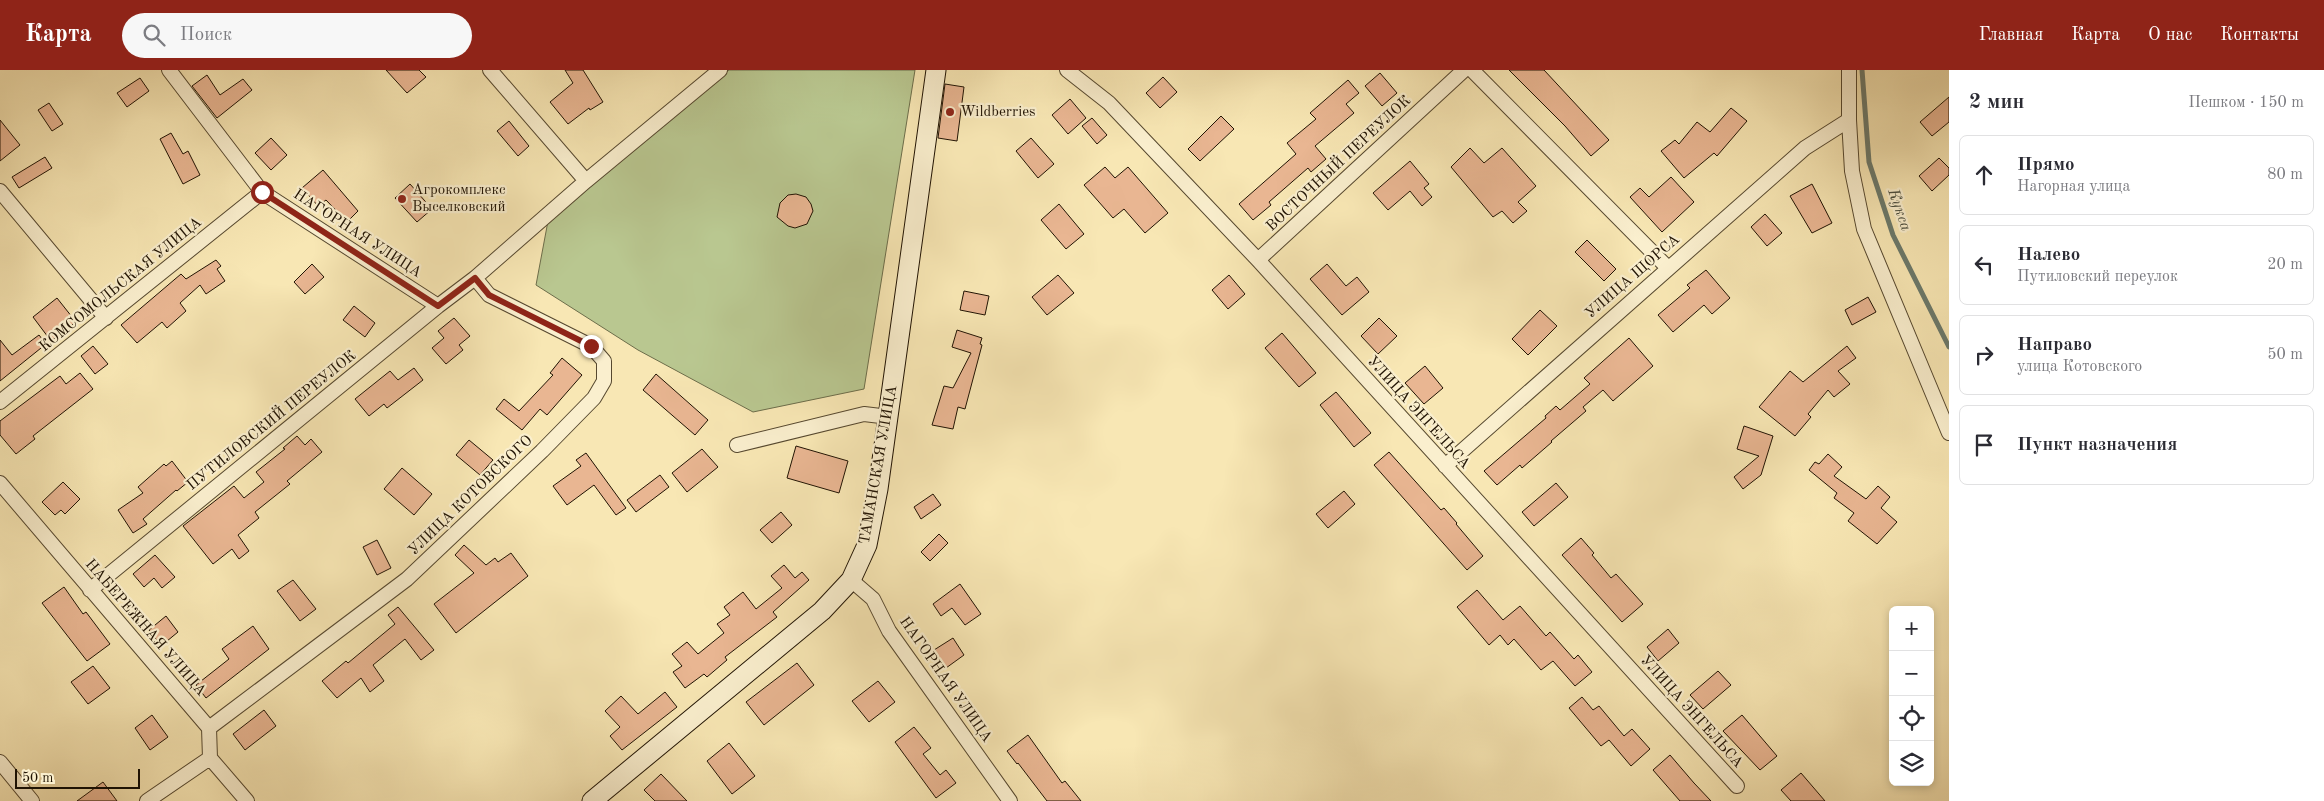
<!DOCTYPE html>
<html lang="ru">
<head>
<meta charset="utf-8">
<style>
	body { margin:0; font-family:"Old Standard TT",serif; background:#f7f7f7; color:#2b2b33 }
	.controls { position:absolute; right:15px; bottom:15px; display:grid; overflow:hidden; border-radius:8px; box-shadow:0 2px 8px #0003 }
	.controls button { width:45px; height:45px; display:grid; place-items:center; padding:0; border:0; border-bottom:1px solid #e1e1e2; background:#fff; color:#2b2b33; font:25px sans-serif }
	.scale { position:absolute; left:15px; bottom:12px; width:125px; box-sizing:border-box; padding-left:5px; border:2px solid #201303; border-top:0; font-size:14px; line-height:18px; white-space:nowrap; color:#201303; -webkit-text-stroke:4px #faefce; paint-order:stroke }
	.stop { position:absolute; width:15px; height:15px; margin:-11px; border:4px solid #8f2418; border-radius:50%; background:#fff }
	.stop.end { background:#8f2418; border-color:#fff; box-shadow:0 1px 5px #0008 }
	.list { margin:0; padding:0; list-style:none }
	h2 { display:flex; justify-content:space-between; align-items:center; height:65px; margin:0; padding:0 20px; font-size:21px }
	h2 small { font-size:16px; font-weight:400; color:#7c7c81 }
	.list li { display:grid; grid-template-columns:32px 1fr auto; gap:15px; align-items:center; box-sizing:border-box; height:80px; margin:0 10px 10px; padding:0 10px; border:1px solid #e1e1e2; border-radius:8px }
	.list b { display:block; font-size:19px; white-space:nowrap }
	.list p { margin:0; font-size:16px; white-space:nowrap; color:#7c7c81 }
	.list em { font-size:16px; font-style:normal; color:#7c7c81 }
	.icon { flex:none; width:28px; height:28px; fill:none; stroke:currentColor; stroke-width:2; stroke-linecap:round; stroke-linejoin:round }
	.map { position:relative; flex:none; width:1949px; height:731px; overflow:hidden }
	header { display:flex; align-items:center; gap:30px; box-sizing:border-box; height:70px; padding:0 25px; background:#8f2418; color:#fff }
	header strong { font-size:24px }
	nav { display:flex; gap:28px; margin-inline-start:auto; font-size:18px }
	.search { width:350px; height:45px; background:#f7f7f7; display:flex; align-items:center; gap:12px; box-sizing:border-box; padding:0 18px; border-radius:28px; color:#7c7c81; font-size:19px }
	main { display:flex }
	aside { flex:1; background:#fff }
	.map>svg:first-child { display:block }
	.green { fill:#b9c790; stroke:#6c6d4a }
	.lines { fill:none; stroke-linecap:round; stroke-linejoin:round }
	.stream { stroke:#6c7a6c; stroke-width:5 }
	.building { fill:#e9b692; stroke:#201303 }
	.street-casing { stroke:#56482f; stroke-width:16 }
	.secondary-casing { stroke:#201303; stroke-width:21 }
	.street { stroke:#faefce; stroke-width:14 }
	.secondary { stroke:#faefce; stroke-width:19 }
	.route { stroke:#8f2418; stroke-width:6 }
	.poi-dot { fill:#8f2418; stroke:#faefce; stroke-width:2 }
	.labels { text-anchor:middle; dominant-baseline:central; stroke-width:4.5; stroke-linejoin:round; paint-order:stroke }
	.poi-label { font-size:15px; fill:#201303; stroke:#faefce; text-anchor:start }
	.street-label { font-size:15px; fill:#201303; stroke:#faefce }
	.water-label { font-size:16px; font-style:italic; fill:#4c4f40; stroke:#faefce }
</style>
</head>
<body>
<header>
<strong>Карта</strong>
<div class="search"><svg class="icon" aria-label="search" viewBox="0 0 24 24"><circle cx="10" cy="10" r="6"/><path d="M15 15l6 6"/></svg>Поиск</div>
<nav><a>Главная</a><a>Карта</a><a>О нас</a><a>Контакты</a></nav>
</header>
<main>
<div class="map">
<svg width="1949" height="731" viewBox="0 0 1949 731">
	<rect width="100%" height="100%" fill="#f8e7b4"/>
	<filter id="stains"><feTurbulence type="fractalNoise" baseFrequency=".004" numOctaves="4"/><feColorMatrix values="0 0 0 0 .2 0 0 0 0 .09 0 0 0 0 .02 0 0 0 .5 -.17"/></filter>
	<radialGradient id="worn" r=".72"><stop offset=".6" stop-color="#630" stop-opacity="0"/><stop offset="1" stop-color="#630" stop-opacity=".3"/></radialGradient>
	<!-- green -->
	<path class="green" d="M729,0H915L864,319L753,342L638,280L536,215L548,151Z"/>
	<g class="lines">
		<!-- stream -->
		<path class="stream" d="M1862,0L1869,92L1893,165L1949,277"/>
	</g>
	<!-- building -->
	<path class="building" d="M386,0H419L426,7L407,23Z
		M565,0H583L603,32L590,40L589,38L568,54L550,32L573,13Z
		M1509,0H1544L1609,70L1591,86L1565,56Z
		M1380,3L1397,23L1382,36L1365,16Z
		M207,5L220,25L243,9L252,20L217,48L192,16Z
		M1163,7L1177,22L1160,38L1146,23Z
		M140,8L149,21L127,37L117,23Z
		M1348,10L1359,23L1346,34L1354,43L1315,76L1326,89L1311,102L1308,98L1269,132L1271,135L1253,150L1239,134L1296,84L1287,73L1316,49L1310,43Z
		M945,14L964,17L957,71L938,68Z
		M1949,27V52L1932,66L1920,52Z
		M1070,29L1086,48L1068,64L1052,45Z
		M49,33L63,54L52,61L38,40Z
		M1731,38L1747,51L1717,86L1714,83L1684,108L1661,81L1675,70L1679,74L1697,52L1710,62Z
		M1221,46L1234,59L1200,91L1188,79Z
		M1092,48L1107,65L1097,74L1082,56Z
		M0,50L20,75L0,91Z
		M509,51L529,76L518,86L497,61Z
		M171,63L183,84L188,81L200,105L183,114L160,69Z
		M271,68L287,85L271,100L255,83Z
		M1031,68L1054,94L1038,108L1016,81Z
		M1470,78L1484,93L1502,78L1536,116L1518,132L1527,141L1513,153L1502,141L1493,147L1451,97Z
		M45,87L52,98L19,118L12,107Z
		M1939,88L1949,98V105L1932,121L1919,106Z
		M1410,91L1429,114L1424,118L1432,127L1422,136L1410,121L1388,140L1373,123Z
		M1105,97L1115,108L1128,97L1168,143L1145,163L1124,139L1113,148L1084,115Z
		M323,100L358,141L347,152L326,130L318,136L302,118Z
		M1671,107L1694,132L1662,162L1630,127L1640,118L1649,127Z
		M410,114L432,139L417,152L395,128Z
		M1812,114L1832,153L1812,163L1790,126Z
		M796,124L806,127L811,134L813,141L807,154L795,158L788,156L777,147L780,133L788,125Z
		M1059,134L1084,164L1066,179L1041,150Z
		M1765,144L1782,163L1767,176L1751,157Z
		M1587,170L1616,199L1604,211L1575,182Z
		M216,190L221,196L217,199L225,211L206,224L200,215L180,233L186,241L167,258L162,252L137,273L121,255L181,204L186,209Z
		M312,194L324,207L305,224L294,212Z
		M1327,194L1346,216L1357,207L1369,222L1342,245L1310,209Z
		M1706,200L1730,228L1712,244L1704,235L1673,262L1658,245L1690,218L1687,215Z
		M1058,205L1074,223L1047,245L1032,227Z
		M1229,205L1245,224L1228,239L1212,220Z
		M964,221L989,226L985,245L960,240Z
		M1868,227L1876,242L1852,255L1845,240Z
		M57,228L76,252L51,271L33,247Z
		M354,236L375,253L365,267L343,250Z
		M1540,240L1557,256L1528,285L1512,269Z
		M454,248L470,266L459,275L463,280L446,294L432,278L444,268L438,261Z
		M1379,248L1397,266L1378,284L1361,266Z
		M957,260L982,268L980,274L982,275L965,339L958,337L953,359L932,355L944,316L953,318L971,283L952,277Z
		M1282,263L1316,303L1299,317L1265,278Z
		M39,265L46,274L0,311V270L12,285Z
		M1629,268L1653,296L1613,331L1603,320L1583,337L1586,341L1551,371L1552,372L1522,398L1520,395L1497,415L1484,401L1546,348L1545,346L1556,336L1560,340L1590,314L1584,308Z
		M93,276L108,294L95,304L81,286Z
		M1847,276L1856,288L1838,301L1850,314L1834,327L1828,320L1808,344L1811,347L1795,366L1759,337L1790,301L1803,312Z
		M562,288L582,305L547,345L540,339L522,360L496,339L504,329L519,341L553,305L550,303Z
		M1425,296L1443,318L1424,334L1405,313Z
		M414,298L423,310L387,338L384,334L369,346L355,329L390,301L398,310Z
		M80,303L93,319L33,366L35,369L16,384L0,365V351L60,306L66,314Z
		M656,304L708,350L695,365L643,320Z
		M1336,322L1371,363L1354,377L1320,335Z
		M1744,356L1773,366L1761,405L1743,419L1734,407L1759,386L1737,379Z
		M297,366L305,375L311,369L322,382L287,411L290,414L255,442L259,448L238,465L249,481L239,489L232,479L213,494L183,456L234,416L244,428L264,412L256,402L285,379L283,378Z
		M469,370L493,390L480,405L456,385Z
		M796,376L848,391L839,423L787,408Z
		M702,379L718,397L687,422L672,403Z
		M1389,382L1441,440L1444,438L1457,453L1456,454L1483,486L1467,500L1374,395Z
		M586,383L626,438L616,445L594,415L567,435L553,416L581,396L576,390Z
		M1828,384L1842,397L1834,406L1866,429L1878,416L1890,427L1881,438L1897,452L1877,474L1848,451L1854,443L1834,428L1837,423L1809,400L1815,392L1819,394Z
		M172,391L188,412L177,421L176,420L143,449L147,454L133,463L118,440L143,423L138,417L164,394L166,396Z
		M402,398L432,424L414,445L384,419Z
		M660,405L669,417L636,442L627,430Z
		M63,412L80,429L65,444L61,440L55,445L42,432Z
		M1556,413L1568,427L1534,456L1522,442Z
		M1344,421L1355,434L1328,458L1316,444Z
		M933,424L941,435L921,449L914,437Z
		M781,442L792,455L772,473L760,460Z
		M939,464L948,473L930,491L921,482Z
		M1581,468L1594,483L1592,485L1611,508L1616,504L1643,534L1622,552L1562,485Z
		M377,470L391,498L377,505L363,477Z
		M464,475L486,495L495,488L498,492L511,483L528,506L456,563L434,534L474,503L455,485Z
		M155,485L175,507L162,518L154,508L144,517L133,504Z
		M784,495L795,508L802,502L809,510L773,542L777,547L725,587L727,590L707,607L704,604L685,618L673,602L682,596L672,584L687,572L698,584L724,563L717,554L730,545L724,537L743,522L756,539L782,518L771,506Z
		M293,510L316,539L300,551L277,521Z
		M960,514L981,544L965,555L952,538L941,546L933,534Z
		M64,517L83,544L86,542L110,574L87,591L42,533Z
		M1477,520L1503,550L1520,536L1546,566L1550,562L1574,589L1578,585L1592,602L1575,616L1553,591L1541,600L1514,569L1508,575L1500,565L1489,575L1457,537Z
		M398,537L434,580L421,590L405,569L373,595L384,611L370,622L361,608L337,628L322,611L346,591L348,593L395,554L388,545Z
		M166,546L178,562L161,576L149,560Z
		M253,556L269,579L206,628L196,615L229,589L222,579Z
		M1668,559L1679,573L1658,591L1647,577Z
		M953,568L964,585L946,598L934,580Z
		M797,593L814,615L764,655L746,632Z
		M93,596L110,618L88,634L71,612Z
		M1718,601L1731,615L1703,639L1690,625Z
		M878,611L895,632L869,652L852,631Z
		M665,622L677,637L622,680L610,666L620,657L605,641L621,626L638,644Z
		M1582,627L1593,640L1599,636L1624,666L1632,659L1650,679L1631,696L1609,670L1601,676L1569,638Z
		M264,640L276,656L245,680L233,664Z
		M152,645L168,667L150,680L135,658Z
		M1742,645L1777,686L1760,700L1723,661Z
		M914,657L931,678L923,684L940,705L946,700L956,713L936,728L895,672Z
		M1028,665L1062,713L1065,711L1081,731H1047L1018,693L1017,694L1007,681Z
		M729,673L755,706L732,724L707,691Z
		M1670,685L1694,713L1711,731H1680L1653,700Z
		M1801,703L1825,731H1791L1781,720Z
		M661,704L687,731H655L644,720Z
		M103,712L117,731H77Z"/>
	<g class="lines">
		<!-- street casing -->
		<g class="street-casing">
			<path id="street" d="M169,0L262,122L438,236
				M490,0L586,111
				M1067,0L1109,33L1258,190L1737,716
				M1472,0L1668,198
				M1849,0V50L1852,101L1864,159L1949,363
				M0,121L106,248
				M1258,190L1464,0
				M0,332L262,122
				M737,375L864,344L889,347
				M1445,396L1805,78L1849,50
				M0,413L209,658L210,688L247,731
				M851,510L873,529L889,561L1010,731
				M90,520L438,236L475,208L586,111L720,0
				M209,658L407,509L542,381L594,328L604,311V291L591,276L489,225L475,208
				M0,692L32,731
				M147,731L210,688"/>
		</g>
		<!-- secondary casing -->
		<g class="secondary-casing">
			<path id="secondary" d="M592,731L822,541L851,510L867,475L878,419L936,0"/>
		</g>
		<!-- street -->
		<use href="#street" class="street"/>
		<!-- secondary -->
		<use href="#secondary" class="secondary"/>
	</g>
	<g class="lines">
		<!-- route -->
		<path class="route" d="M262,122L438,236L475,208L489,225L591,276"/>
	</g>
	<!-- markers -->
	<g class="poi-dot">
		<circle cx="950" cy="42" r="5"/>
		<circle cx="402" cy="129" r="5"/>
	</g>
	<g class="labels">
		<!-- poi labels -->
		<g class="poi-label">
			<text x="960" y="42">Wildberries</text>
			<text x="412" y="120">Агрокомплекс<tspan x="412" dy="17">Выселковский</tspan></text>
		</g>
		<!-- street labels -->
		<g class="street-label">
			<text transform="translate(1339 94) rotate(-43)">ВОСТОЧНЫЙ ПЕРЕУЛОК</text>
			<text transform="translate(357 164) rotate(33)">НАГОРНАЯ УЛИЦА</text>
			<text transform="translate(1633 207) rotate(-41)">УЛИЦА ЩОРСА</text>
			<text transform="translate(121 215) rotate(-39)">КОМСОМОЛЬСКАЯ УЛИЦА</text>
			<text transform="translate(1418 343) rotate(48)">УЛИЦА ЭНГЕЛЬСА</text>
			<text transform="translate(272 351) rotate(-39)">ПУТИЛОВСКИЙ ПЕРЕУЛОК</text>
			<text transform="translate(879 395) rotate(-80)">ТАМАНСКАЯ УЛИЦА</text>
			<text transform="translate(471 426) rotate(-44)">УЛИЦА КОТОВСКОГО</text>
			<text transform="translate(145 558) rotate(49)">НАБЕРЕЖНАЯ УЛИЦА</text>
			<text transform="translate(945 610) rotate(55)">НАГОРНАЯ УЛИЦА</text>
			<text transform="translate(1691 642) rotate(48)">УЛИЦА ЭНГЕЛЬСА</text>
		</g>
		<!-- water labels -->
		<g class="water-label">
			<text transform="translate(1899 140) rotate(71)">Кукса</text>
		</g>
	</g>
	<rect width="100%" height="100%" filter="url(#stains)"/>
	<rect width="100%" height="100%" fill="url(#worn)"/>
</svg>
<div class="controls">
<button>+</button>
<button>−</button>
<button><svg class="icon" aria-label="locate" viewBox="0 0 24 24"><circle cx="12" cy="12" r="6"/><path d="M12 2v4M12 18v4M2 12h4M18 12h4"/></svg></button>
<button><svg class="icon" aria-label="layers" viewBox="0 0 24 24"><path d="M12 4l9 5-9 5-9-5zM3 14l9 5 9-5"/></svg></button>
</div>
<div class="scale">50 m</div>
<div class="stop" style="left:262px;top:122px"></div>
<div class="stop end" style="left:591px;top:276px"></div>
</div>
<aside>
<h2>2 мин<small>Пешком · 150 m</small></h2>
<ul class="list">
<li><svg class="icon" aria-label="ahead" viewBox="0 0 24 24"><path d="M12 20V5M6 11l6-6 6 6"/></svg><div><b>Прямо</b><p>Нагорная улица</p></div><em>80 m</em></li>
<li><svg class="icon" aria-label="left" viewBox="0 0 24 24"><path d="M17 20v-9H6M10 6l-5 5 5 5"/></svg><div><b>Налево</b><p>Путиловский переулок</p></div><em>20 m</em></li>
<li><svg class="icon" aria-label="right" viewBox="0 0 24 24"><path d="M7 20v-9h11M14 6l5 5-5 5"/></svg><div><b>Направо</b><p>улица Котовского</p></div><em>50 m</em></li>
<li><svg class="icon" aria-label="arrive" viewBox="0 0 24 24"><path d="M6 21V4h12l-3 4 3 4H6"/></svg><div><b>Пункт назначения</b></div></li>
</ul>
</aside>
</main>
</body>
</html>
